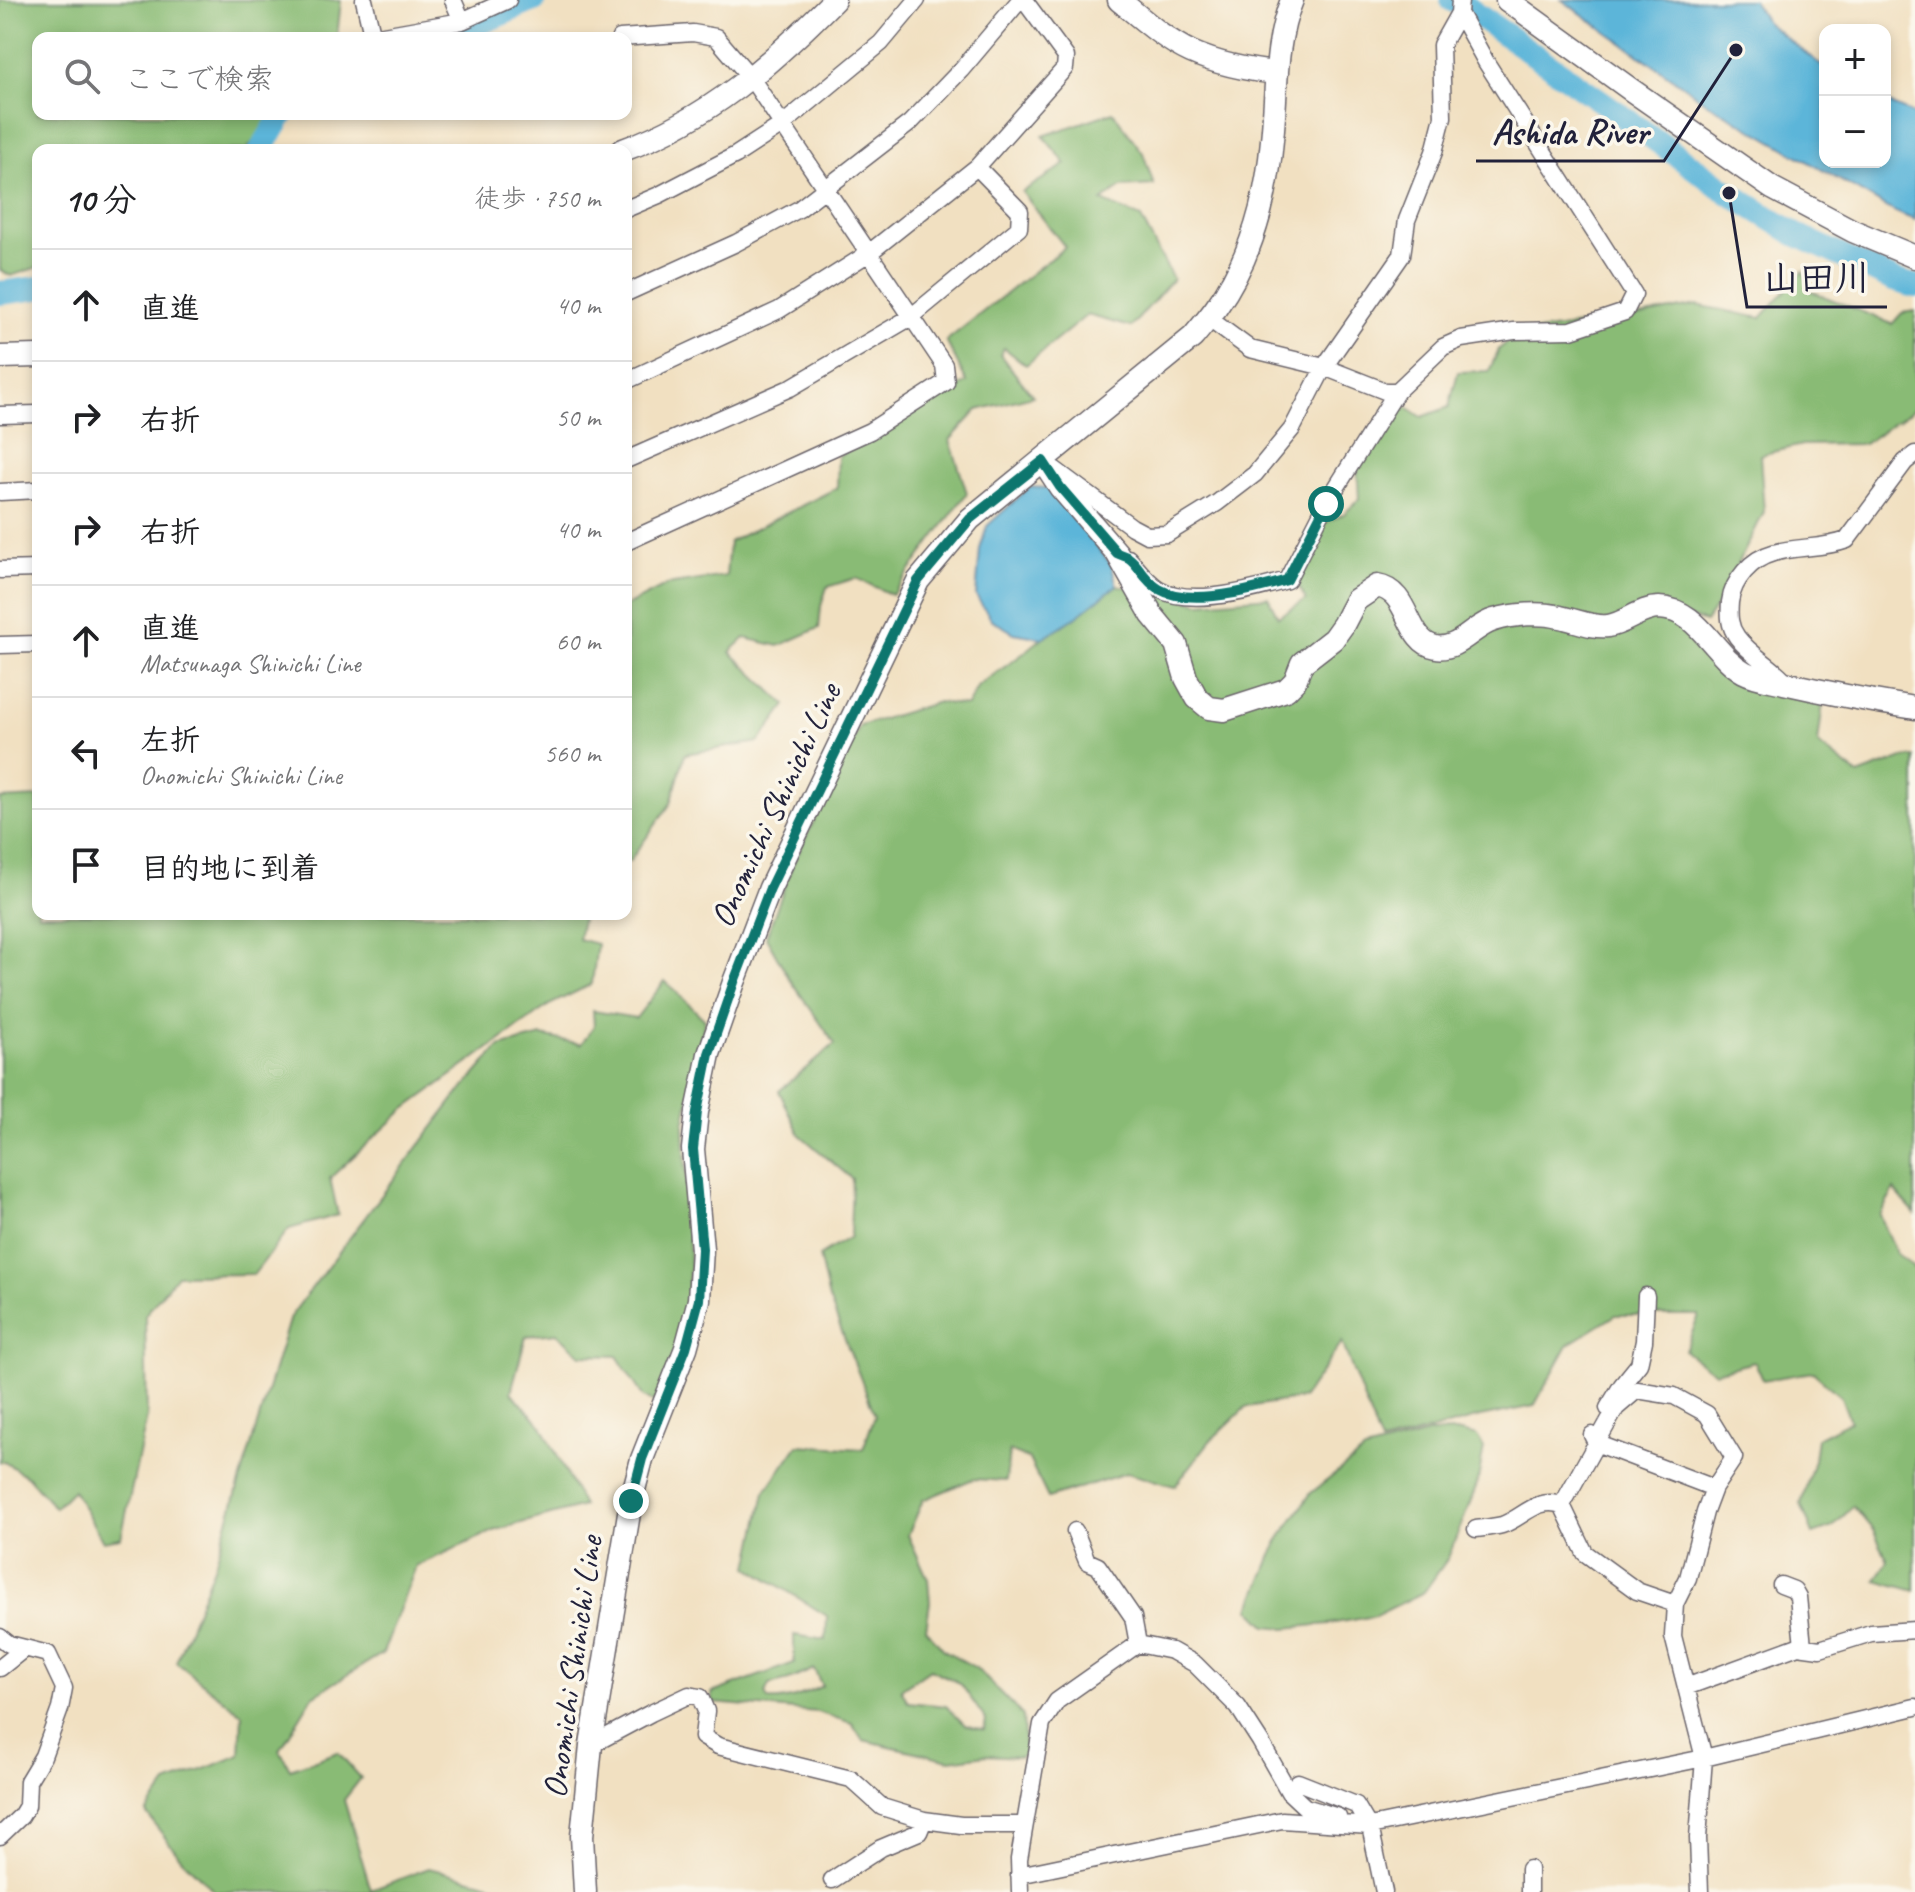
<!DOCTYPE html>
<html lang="ja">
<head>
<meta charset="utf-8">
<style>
	body { margin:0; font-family:Caveat,"Klee One",sans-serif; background:#f2f2f2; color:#202124 }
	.controls { position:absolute; right:24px; top:24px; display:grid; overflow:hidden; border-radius:16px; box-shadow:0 4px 12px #0003 }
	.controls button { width:72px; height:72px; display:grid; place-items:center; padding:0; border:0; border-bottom:2px solid #e0e0e0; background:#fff; color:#202124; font:40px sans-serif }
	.stop { position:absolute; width:24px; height:24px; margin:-18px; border:6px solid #0f766e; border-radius:50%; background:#fff }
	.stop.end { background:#0f766e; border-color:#fff; box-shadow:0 2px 8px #0008 }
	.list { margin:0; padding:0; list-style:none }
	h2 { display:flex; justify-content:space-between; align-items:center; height:104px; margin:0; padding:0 32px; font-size:34px }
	h2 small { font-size:26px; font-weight:400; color:#757577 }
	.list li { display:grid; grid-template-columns:52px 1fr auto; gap:24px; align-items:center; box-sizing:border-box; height:112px; padding:0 32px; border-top:2px solid #e0e0e0 }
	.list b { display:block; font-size:30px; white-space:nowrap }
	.list p { margin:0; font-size:26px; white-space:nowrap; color:#757577 }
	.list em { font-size:26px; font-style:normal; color:#757577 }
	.icon { flex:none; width:44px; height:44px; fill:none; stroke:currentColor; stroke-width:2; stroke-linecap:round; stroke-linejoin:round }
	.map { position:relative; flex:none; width:1915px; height:1892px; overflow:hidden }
	.search { position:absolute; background:#fff; box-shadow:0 4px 12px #0003; left:32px; top:32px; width:600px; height:88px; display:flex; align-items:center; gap:20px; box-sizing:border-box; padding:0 28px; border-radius:16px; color:#757577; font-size:30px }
	.panel { position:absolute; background:#fff; box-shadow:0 4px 12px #0003; left:32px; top:144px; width:600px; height:776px; border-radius:16px }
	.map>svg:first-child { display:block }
	.forest { fill:#89bb75; stroke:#566e58; stroke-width:2; fill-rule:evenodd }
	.water { fill:#5cb5d9; stroke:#3f6c8a; stroke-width:2 }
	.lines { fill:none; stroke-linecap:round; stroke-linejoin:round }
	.river { stroke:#5cb5d9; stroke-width:24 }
	.street-casing { stroke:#6a646a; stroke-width:19 }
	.secondary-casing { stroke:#6a646a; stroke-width:25 }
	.street { stroke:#fff; stroke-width:16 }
	.secondary { stroke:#fff; stroke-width:22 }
	.route { stroke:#0f766e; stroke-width:10 }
	.labels { text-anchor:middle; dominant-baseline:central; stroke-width:7; stroke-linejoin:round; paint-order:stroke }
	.street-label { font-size:34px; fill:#22223b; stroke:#fbf7ec }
	.leader { fill:none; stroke:#22223b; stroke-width:3 }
	.callout-dot { fill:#22223b; stroke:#fbf7ec; stroke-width:3 }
	.callout-label { font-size:36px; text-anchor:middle; font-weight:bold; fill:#22223b; stroke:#fbf7ec; stroke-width:7; stroke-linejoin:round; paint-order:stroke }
</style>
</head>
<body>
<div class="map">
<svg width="1915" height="1892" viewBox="0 0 1915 1892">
	<rect width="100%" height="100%" fill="#fbf7ec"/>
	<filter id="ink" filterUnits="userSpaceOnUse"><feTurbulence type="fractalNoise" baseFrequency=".0125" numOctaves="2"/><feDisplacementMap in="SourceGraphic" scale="16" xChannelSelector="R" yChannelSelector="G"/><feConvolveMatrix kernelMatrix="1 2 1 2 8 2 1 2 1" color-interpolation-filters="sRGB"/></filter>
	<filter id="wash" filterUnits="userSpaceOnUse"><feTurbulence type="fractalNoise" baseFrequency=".006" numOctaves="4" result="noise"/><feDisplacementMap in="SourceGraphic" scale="32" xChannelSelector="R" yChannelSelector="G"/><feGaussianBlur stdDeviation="1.8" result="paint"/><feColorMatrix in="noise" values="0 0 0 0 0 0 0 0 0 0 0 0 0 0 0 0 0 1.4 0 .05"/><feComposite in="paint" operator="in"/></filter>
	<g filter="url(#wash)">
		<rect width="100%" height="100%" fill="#f1e0c1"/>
		<!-- forest -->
		<path class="forest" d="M0,0H341L337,38H38V114H278L246,150H38V267L11,276L0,270Z
			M1113,112L1143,153L1154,185L1121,187L1102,201L1141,218L1173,279L1131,327L1087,315L1026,365L1004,348L1000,355L1033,396L978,410L950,440L967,493L892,595L856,578L827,587L821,606L819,628L779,646L745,638L730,652L786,705L759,742L685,754L671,803L629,862H626V606L667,585L726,576L729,542L837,488L838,456L967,382L946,341L1065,247L1022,192L1066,164L1043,136Z
			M1803,271L1811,291L1892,324L1902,313L1915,311V408L1864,444L1802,445L1760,455L1764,512L1718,604L1706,622L1685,616L1706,655L1757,687L1823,702L1818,744L1858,775L1903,758L1915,757V1214L1894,1190L1880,1215L1896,1253L1915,1269V1591L1876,1580L1888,1561L1873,1530L1853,1506L1833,1527L1813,1534L1801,1504L1814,1460L1817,1438L1850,1421L1841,1397L1813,1372L1763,1380L1755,1362L1714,1372L1685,1351L1699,1315H1616L1568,1345L1534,1406L1480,1417L1381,1444L1342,1342L1303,1398L1246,1407L1210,1441L1175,1486L1126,1473L1048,1498L1029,1459L1009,1451L1006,1481L973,1479L923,1500L908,1535L928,1579L930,1602L926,1629L944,1650L976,1668L1023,1716L1025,1753L1020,1757L986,1755L950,1760L863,1740L852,1723L817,1712L713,1703L712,1693L794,1663V1635L826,1640L827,1616L749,1567L765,1492L798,1445L863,1449L875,1415L829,1299L819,1256L850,1237L852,1179L800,1135L779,1091L835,1044L789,978L766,937L793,864L860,726L938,702L967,706L978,686L1024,653L1042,638L1073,619L1117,585L1201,603L1268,597L1278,617L1306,600L1293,576L1318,526L1344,514L1359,499L1357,466L1398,401L1422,417L1449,407L1458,372L1489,371L1499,349L1517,334L1629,318L1697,305L1761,318ZM814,1669L822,1686C806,1694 787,1702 768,1700L765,1694L769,1685L789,1680ZM930,1669L960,1683L986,1720L984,1730L965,1725L946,1706L908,1702L901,1689Z
			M38,797V914H583L578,939L597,944L592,984L549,1005L405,1109L330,1178L338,1215L289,1229L254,1274L177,1275L145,1315L147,1417L121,1538L103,1541L73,1490L55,1508L28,1477L4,1462H0V799Z
			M665,981L705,1020L684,1125L690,1267L682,1336L654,1403L643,1396L617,1356L581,1355L557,1333L526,1336L511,1392L542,1426L583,1506L496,1530L416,1566L383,1653L313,1696L280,1750L290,1769L338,1752L361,1778L344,1800L371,1890L429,1868L521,1892H215L181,1858L146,1813L167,1784L240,1755L242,1714L176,1662L214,1567L290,1317L455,1098L499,1047L542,1036L581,1044L594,1026L593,1011L636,1018Z
			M1461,1432L1477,1436L1484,1448L1477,1485L1448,1558L1424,1592L1375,1616L1329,1624L1285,1628L1267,1626L1250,1609L1277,1543L1311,1493L1365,1451L1431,1433Z"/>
		<!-- water -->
		<path class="water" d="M1562,0H1753L1766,22L1825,68V162H1885V102L1915,115V220L1897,213L1710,105Z
			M1030,487L1049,488L1111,564L1117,585L1073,619L1042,638L1014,633L991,619L976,596L980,549L987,526Z"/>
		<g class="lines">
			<!-- river -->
			<path class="river" d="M1452,0L1469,9L1618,113L1729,193L1795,234L1893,280L1915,286
				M419,38L478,24L534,0
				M261,150L283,114
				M0,293L38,288"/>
		</g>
	</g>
	<g filter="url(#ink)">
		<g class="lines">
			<!-- street casing -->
			<g class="street-casing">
				<path id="street" d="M364,0L373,38
					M453,0L462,21
					M372,37L462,21L508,0
					M620,38L693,33L716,37L751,78L944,365L946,382L870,431L626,542
					M626,209L659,195L736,155L782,125L881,43L917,0
					M626,293L736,243L799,209L910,123L961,70L1020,0
					M1208,318L1250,349L1324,367L1385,391H1397L1443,347L1461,339L1514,331L1571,330L1625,312L1634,294L1486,62L1459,13
					M626,381L779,310L869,253L977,167L1065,68L1066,57L1024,0
					M0,415L38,414
					M626,460L790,388L911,317L1019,228L1020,211L977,167
					M1054,469L1132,527L1147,535L1167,534L1217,503L1255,474L1292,429L1324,367L1402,255L1407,220L1434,152L1443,117L1441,45L1459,13L1460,0
					M0,492L38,490
					M1128,558C1138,569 1146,581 1159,589C1190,607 1254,590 1287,580L1326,504L1397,391
					M0,570L38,569
					M0,645L38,644
					M1788,684C1773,666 1751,656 1737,637C1729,626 1729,616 1730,602C1733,580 1751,559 1773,553C1797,546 1823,549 1847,540L1905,462L1915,454
					M1608,1408L1622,1385L1639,1364L1644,1341L1646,1296
					M1592,1435L1596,1443L1714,1488
					M1476,1529C1484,1528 1494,1527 1502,1525C1523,1518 1537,1496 1562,1505
					M1075,1531L1087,1561L1098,1566L1133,1617L1138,1644
					M1781,1585L1794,1590L1798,1597L1803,1646
					M1675,1604L1688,1578L1705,1512L1714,1488L1734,1458L1707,1414L1674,1396L1637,1390L1616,1408L1562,1505L1585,1553L1637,1591L1675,1604L1673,1636L1704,1758L1698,1838L1700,1892
					M0,1637L9,1644L48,1654L64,1688L60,1709L43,1756L28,1781L27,1806L21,1816L0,1836
					M0,1668L25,1648
					M1686,1687L1798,1646L1820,1649L1871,1633L1915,1630
					M591,1745L651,1713L689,1695L700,1697L706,1711L703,1737L718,1746L851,1779L882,1807L924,1820L961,1825H1024
					M1298,1782L1356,1805L1366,1822
					M1361,1821L1366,1822L1370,1826L1384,1892
					M1019,1875L1282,1820L1370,1826L1704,1758L1915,1707
					M832,1880L881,1848L919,1832L924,1820
					M1020,1892L1019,1859L1042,1724L1057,1701L1138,1644L1172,1651L1195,1664L1238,1707L1260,1741L1289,1792L1305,1807L1338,1817
					M1529,1892V1869"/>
			</g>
			<!-- secondary casing -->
			<g class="secondary-casing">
				<path id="secondary" d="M1119,0C1141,18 1165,40 1191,52C1218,64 1248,70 1277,73
					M1507,0L1630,89L1772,188L1853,231L1915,257
					M623,150C709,119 771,64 834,0
					M0,357L38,356
					M1043,461L1060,487L1117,553L1152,615L1176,644L1186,678L1197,698L1209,708L1224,710L1286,690L1295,681L1302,663L1333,639L1343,625L1356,600L1377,586C1411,591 1405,642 1436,647C1458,651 1474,625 1494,620C1514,614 1541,612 1560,617C1576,620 1592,628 1608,626C1627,623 1640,608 1659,608C1699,609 1712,654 1744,672C1755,678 1772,680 1784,683C1828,693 1871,701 1915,708
					M585,1892L582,1836L591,1745L631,1501L642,1459L686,1348L699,1300L702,1249L693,1149L697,1112L709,1054L734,982L770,888L918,581L970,519L1193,337C1201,327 1209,318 1216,308C1251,259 1267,199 1272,140C1277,94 1274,43 1292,0"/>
			</g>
			<!-- street -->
			<use href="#street" class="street"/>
			<!-- secondary -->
			<use href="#secondary" class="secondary"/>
		</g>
	</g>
	<g class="lines" filter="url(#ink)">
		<!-- route -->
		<path class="route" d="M631,1501L642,1459L686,1348L699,1300L702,1249L693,1149L697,1112L709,1054L734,982L770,888L918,581L970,519L1043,461L1060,487L1117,553C1121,555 1125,556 1129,558C1139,565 1144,580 1159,589C1190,607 1254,590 1287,580L1326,504"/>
	</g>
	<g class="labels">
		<!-- street labels -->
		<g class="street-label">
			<text transform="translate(775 805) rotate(-65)">Onomichi Shinichi Line</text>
			<text transform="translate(572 1667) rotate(-82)">Onomichi Shinichi Line</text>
		</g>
	</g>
	<!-- callouts -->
	<path class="leader" d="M1736 50L1664 161H1476M1729 193L1747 307H1887"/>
	<g class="callout-dot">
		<circle cx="1736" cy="50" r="8"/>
		<circle cx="1729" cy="193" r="8"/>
	</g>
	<g class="callout-label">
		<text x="1570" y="144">Ashida River</text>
		<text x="1817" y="290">山田川</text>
	</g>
</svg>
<div class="controls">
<button>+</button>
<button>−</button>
</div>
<div class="stop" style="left:1326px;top:504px"></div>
<div class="stop end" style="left:631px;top:1501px"></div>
<div class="search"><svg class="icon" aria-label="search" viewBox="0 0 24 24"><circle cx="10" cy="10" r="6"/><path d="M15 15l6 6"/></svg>ここで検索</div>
<section class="panel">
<h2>10 分<small>徒歩 · 750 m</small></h2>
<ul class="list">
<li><svg class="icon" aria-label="ahead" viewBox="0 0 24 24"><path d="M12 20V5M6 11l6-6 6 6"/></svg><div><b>直進</b></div><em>40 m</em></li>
<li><svg class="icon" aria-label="right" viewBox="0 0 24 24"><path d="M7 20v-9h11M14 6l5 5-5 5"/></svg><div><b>右折</b></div><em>50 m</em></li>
<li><svg class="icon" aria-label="right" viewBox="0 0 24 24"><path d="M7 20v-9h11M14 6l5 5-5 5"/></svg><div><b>右折</b></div><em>40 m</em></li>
<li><svg class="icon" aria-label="ahead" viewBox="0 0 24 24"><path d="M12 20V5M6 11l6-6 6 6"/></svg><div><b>直進</b><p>Matsunaga Shinichi Line</p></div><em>60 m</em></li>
<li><svg class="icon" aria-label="left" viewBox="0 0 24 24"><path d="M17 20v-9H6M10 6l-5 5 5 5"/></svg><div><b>左折</b><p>Onomichi Shinichi Line</p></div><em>560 m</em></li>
<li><svg class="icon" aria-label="arrive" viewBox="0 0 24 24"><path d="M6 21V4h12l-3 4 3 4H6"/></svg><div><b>目的地に到着</b></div></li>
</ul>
</section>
</div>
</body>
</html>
